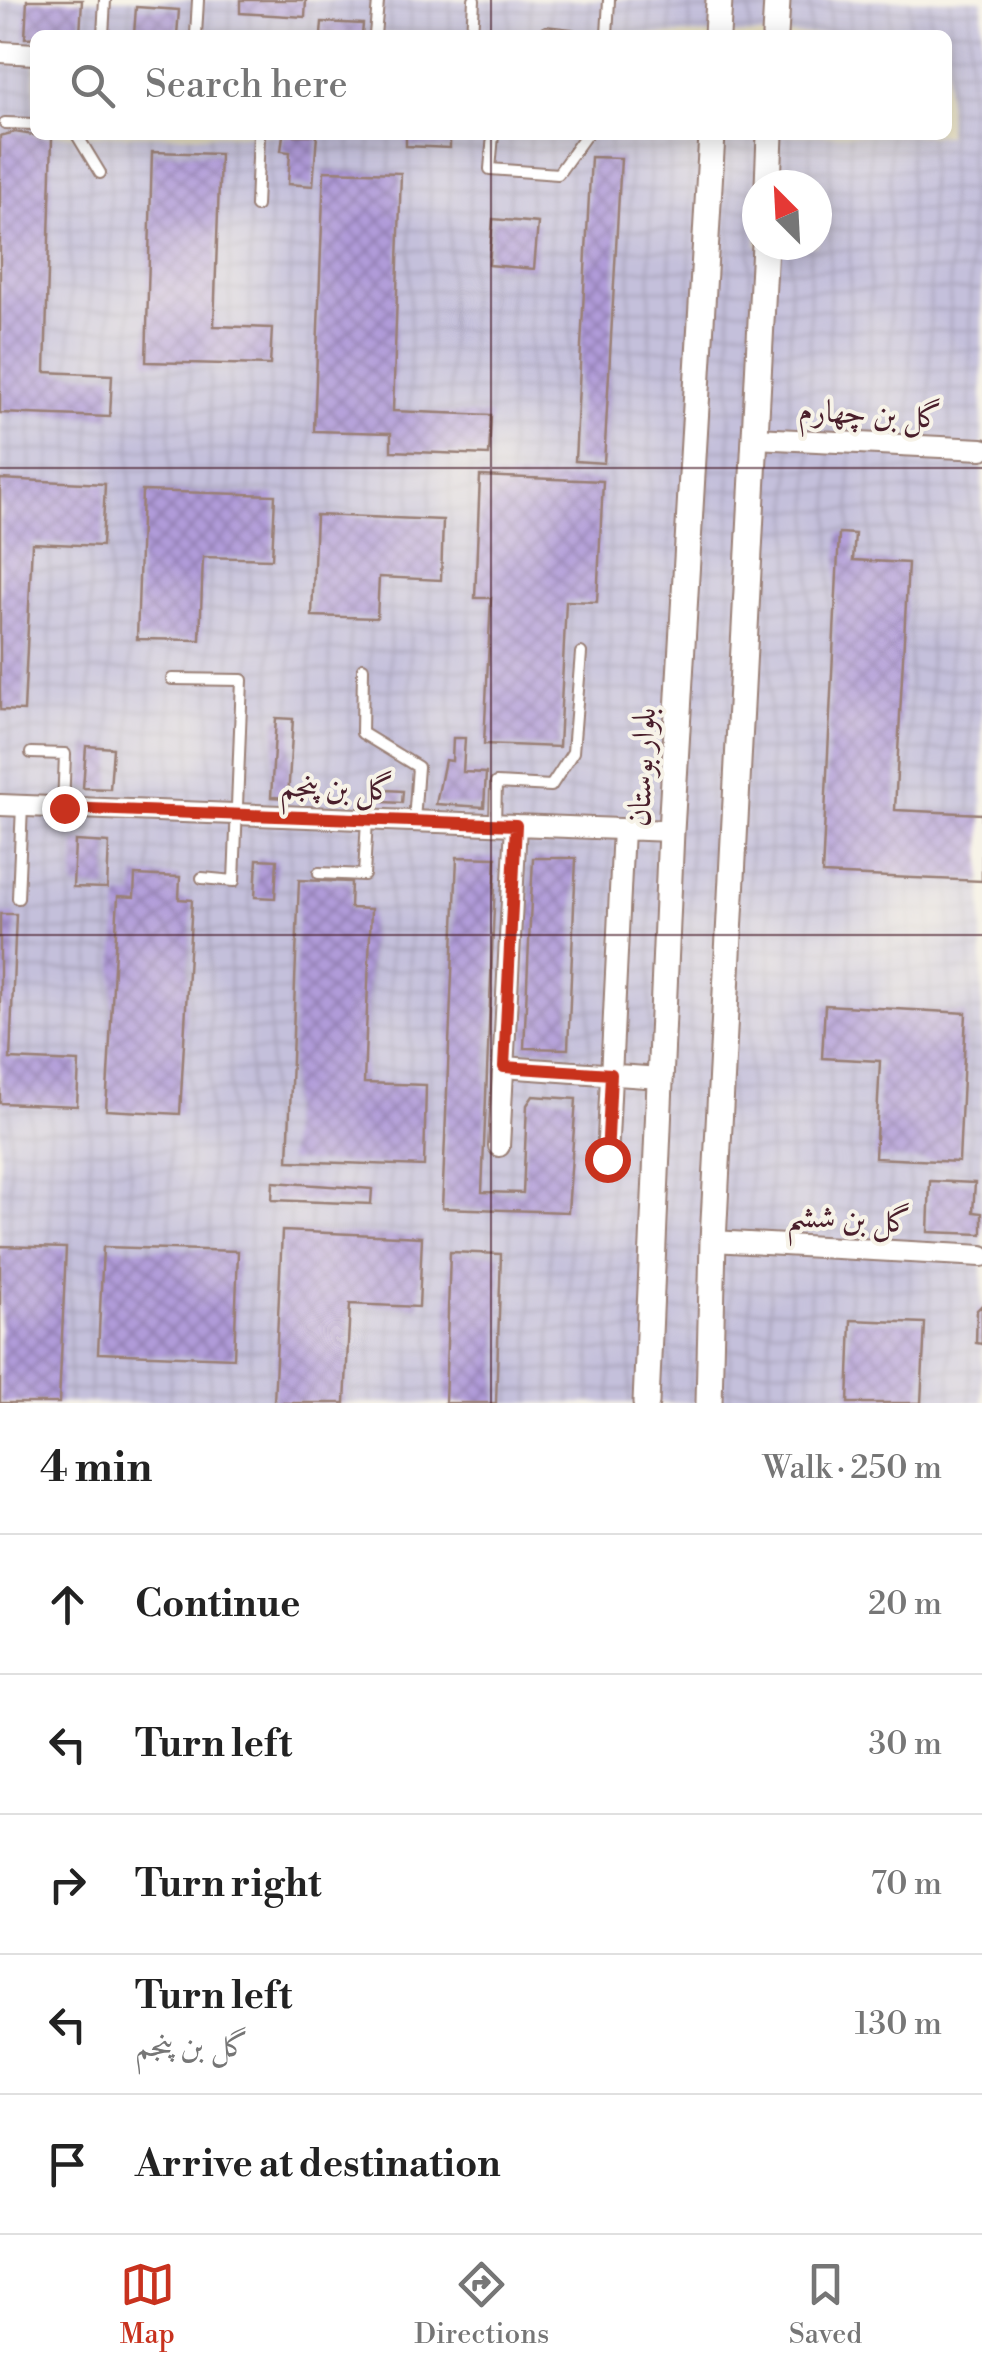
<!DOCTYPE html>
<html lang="en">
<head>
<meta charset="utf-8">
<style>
	body { margin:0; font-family:"Libre Bodoni",Amiri,serif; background:#f2f2f2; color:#222 }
	.compass { position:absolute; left:742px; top:170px; width:90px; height:90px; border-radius:50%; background:#fff; box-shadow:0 5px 25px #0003; rotate:336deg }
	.stop { position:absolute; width:30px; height:30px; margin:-22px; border:8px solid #c8321e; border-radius:50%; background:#fff }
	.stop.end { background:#c8321e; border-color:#fff; box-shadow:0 2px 10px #0008 }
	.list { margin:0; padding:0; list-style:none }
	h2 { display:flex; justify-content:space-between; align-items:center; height:130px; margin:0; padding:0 40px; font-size:42px }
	h2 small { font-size:32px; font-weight:400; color:#767676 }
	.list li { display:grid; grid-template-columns:65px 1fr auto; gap:30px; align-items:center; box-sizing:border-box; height:140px; padding:0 40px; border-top:2px solid #e0e0e0 }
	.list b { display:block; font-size:38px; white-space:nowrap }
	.list p { margin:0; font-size:32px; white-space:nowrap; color:#767676 }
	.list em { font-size:32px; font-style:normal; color:#767676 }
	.icon { flex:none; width:55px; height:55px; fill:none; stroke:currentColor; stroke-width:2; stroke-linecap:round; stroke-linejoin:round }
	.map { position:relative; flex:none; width:982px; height:1403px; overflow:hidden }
	.search { position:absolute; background:#fff; box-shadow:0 5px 25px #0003; left:30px; right:30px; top:30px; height:110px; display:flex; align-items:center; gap:25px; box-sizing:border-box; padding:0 35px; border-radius:15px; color:#767676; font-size:38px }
	.sheet { height:830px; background:#fff }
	nav { display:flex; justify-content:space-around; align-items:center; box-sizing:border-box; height:140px; border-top:2px solid #e0e0e0; background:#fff; font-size:28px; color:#767676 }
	nav a { display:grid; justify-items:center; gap:5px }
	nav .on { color:#c8321e }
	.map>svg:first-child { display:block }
	.industrial { fill:url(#industrial-grid); fill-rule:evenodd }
	.building { fill:url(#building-cross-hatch) }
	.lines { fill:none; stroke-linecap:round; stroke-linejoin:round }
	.service-casing { stroke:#9a8076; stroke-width:14 }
	.minor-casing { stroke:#9a8076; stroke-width:24 }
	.tertiary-casing { stroke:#9a8076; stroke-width:29 }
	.service { stroke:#fff; stroke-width:10 }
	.minor { stroke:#fff; stroke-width:20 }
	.tertiary { stroke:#fff; stroke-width:25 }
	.route { stroke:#c8321e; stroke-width:12 }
	.grid { fill:none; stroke:#4a1f2b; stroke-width:2.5; stroke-opacity:0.55 }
	.labels { text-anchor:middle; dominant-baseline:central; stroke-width:8; stroke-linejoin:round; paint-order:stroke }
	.street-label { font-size:32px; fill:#4a1f2b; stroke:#f7f3e8 }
</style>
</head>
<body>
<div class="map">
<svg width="982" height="1403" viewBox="0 0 982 1403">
	<defs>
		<pattern id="industrial-grid" width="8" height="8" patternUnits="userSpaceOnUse" patternTransform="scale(2.5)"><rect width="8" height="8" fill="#c4c0db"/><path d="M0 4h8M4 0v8" fill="none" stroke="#aaa5bc"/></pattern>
		<pattern id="building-cross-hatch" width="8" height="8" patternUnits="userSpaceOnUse" patternTransform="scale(2.5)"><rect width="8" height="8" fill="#b09bd9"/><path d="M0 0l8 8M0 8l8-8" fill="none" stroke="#917eb0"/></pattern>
	</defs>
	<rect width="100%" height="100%" fill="#f7f3e8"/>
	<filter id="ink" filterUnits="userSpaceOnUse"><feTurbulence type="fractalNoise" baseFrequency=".01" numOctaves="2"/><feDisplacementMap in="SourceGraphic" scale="20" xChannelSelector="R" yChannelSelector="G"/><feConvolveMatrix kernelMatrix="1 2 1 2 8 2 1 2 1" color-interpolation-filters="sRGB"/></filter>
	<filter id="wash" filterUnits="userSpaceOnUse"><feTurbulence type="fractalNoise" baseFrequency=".0048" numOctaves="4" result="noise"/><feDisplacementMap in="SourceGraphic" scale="40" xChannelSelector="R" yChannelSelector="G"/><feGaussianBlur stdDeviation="2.25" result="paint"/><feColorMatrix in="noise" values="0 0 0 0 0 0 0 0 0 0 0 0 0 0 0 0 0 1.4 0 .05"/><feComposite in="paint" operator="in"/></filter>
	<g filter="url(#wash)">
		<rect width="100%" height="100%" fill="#eae2c0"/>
		<!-- industrial -->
		<path class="industrial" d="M0,0H982V1403H0ZM35,35H947V135H35ZM757,185H817V245H757Z"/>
		<g id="blocks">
			<!-- building -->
			<path class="building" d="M27,0H82L80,35L25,38Z
				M240,0H306L305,17L240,13Z
				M136,7L179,10L177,35H134Z
				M322,22L363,24L362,35H321Z
				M15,132L52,138L45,372L112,375L110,417L0,413V136Z
				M283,135H317L313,186L288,184L290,152L281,151Z
				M406,135H450V148L406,146Z
				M152,152L220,154L214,326L272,328L270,365L146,362Z
				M591,157L621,158L604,463L575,461Z
				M324,171L401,173L393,411L491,415L489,455L391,451V433L314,431Z
				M493,219L538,223L534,269L489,265Z
				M480,476L603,481L597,602L566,601L559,747L484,744L491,598H475Z
				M0,479L105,484L102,546L32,543L24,711L0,710Z
				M142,491L275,495L272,559L203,557L200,640L137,639Z
				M316,515L443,520L441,580L379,577L377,618L312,616Z
				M839,533L855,534L853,560L908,563L895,810L982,814V881L822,874Z
				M276,718L293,719L288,798L271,797Z
				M453,738H465L463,772L486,773L484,807L436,804L445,760L452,761Z
				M86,746L113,748L110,789L83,788Z
				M385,790L403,791L402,803L384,802Z
				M75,841L109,843L107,888L73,887Z
				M457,857L496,858L482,1192L523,1193L527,1105L533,1096L576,1099L568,1212L442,1208Z
				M533,858H576L568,1049L524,1048Z
				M257,859L277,860L275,898L255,897Z
				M135,875L180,877L179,899L192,900L180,1114L106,1110L118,896L134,897Z
				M299,880L351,882L350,908L371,909L364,1083L426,1085L424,1166L288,1161Z
				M0,914H16L10,1059L79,1062L77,1106L0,1103Z
				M825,1005L966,1013L959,1162L875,1158L880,1061L822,1058Z
				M930,1181L975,1183L973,1212L982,1213V1234L928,1232Z
				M273,1182L372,1189L371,1204L272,1200Z
				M282,1231L422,1237L419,1307L350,1304L345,1403H274Z
				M0,1246L66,1248L59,1403H0Z
				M103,1247L238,1251L234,1358L98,1353Z
				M450,1252L501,1254L496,1403H445Z
				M982,1305V1344L976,1343L977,1310Z
				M851,1320L925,1323L921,1403H848Z"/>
		</g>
	</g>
	<g filter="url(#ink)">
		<use href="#blocks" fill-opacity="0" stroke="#9a8076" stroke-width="2.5"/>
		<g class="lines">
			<!-- service casing -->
			<g class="service-casing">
				<path id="service" d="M546,32L572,35
					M103,35L105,0
					M196,35L198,0
					M375,35L378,2
					M472,35L474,0
					M607,35L609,0
					M5,123L35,124
					M77,135L100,173
					M493,135L490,169L558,174L586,135
					M256,206L259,135
					M363,668L362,733L418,767L414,821
					M172,679L242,680L234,881L202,878
					M31,753L65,754L63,808
					M495,824L496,783L551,786L573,752L581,653
					M319,873L364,875L367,819
					M18,898L22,806"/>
			</g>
			<!-- minor casing -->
			<g class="minor-casing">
				<path id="minor" d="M0,52L35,54
					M755,438L982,449
					M0,805L671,831
					M503,1067L660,1078
					M499,1146L516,825
					M607,1159L623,829
					M713,1241L982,1256"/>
			</g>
			<!-- tertiary casing -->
			<g class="tertiary-casing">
				<path id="tertiary" d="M717,35L719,0
					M775,35L777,0
					M768,185L770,135
					M646,1403L671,831L712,135
					M709,1403L713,1241L765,245"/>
			</g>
			<!-- service -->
			<use href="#service" class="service"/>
			<!-- minor -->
			<use href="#minor" class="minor"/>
			<!-- tertiary -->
			<use href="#tertiary" class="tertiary"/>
		</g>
	</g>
	<g class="lines" filter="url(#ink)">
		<!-- route -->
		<path class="route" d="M64,808L516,825L504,1067L611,1074L607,1159"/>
	</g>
	<!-- grid -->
	<path class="grid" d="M491,0V35M491,135V1403M0,468H982M0,935H982"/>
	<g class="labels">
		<!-- street labels -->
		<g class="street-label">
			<text transform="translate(870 414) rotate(3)">گل بن چهارم</text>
			<text transform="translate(642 767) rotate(-87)">بلوار بوستان</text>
			<text transform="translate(337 788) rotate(2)">گل بن پنجم</text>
			<text transform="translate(849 1219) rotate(3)">گل بن ششم</text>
		</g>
	</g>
</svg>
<svg class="compass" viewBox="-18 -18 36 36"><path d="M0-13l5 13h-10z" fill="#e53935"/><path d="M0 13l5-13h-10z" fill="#767676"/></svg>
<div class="stop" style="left:607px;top:1159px"></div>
<div class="stop end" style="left:64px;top:808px"></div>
<div class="search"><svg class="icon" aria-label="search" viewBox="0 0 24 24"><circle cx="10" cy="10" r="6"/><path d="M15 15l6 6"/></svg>Search here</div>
</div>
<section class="sheet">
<h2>4 min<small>Walk · 250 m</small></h2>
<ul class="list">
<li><svg class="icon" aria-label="ahead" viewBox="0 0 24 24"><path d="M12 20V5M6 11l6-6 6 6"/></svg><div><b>Continue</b></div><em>20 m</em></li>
<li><svg class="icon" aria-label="left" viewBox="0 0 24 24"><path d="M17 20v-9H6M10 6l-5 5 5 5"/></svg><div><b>Turn left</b></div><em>30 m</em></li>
<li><svg class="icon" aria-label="right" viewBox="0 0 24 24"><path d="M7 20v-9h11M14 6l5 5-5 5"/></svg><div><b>Turn right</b></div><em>70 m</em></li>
<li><svg class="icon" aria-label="left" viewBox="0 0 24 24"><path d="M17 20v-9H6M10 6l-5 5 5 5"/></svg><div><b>Turn left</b><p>گل بن پنجم</p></div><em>130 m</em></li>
<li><svg class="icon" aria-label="arrive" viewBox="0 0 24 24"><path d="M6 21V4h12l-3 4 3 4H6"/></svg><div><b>Arrive at destination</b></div></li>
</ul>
</section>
<nav>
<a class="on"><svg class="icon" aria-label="map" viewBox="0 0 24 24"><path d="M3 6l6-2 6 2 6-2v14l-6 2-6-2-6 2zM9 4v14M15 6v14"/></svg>Map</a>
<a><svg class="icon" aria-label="directions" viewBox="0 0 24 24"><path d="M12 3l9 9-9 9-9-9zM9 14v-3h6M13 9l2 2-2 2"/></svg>Directions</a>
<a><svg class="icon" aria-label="saved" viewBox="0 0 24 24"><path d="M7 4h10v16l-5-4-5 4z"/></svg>Saved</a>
</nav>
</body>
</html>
